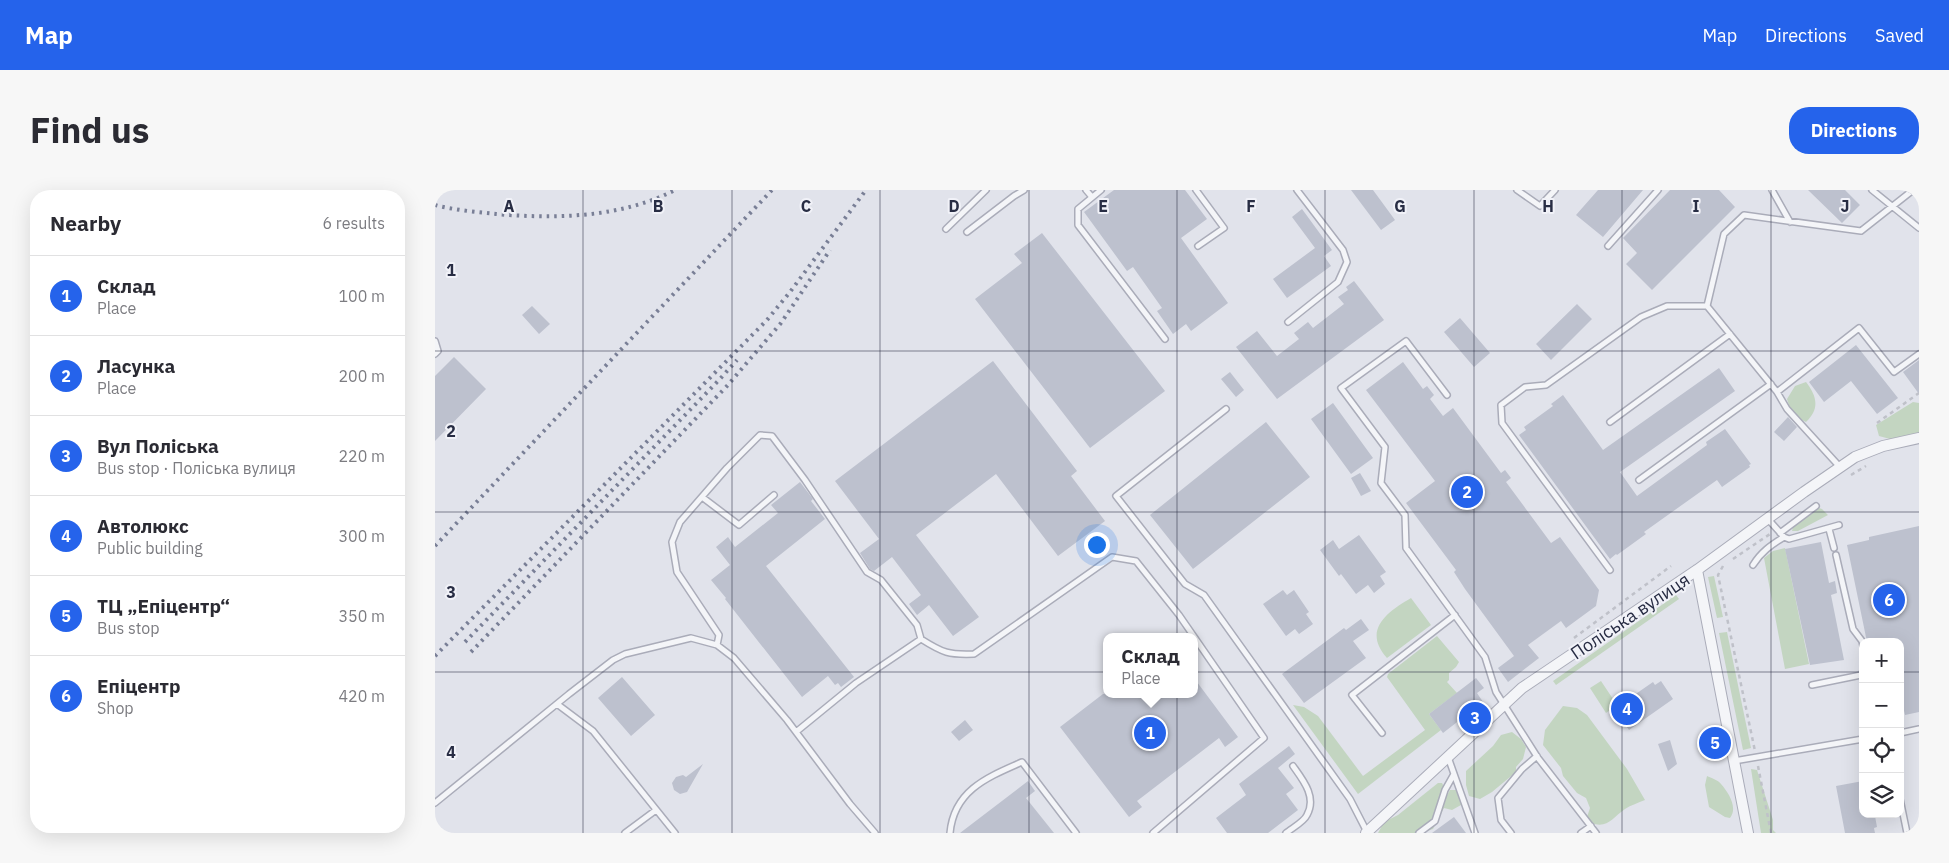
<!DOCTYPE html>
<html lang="en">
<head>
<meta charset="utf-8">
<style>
	body { margin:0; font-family:"IBM Plex Sans",sans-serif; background:#f7f7f7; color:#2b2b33 }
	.controls { position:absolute; right:15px; bottom:15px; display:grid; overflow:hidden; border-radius:10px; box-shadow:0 5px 20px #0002 }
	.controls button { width:45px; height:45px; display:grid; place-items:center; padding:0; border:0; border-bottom:1px solid #e1e1e2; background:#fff; color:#2b2b33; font:25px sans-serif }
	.you { position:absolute; left:661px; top:354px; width:18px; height:18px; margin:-12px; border:4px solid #fff; border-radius:50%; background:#1a73e8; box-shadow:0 0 0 8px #1a73e833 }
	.badge { display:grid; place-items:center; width:32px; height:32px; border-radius:50%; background:#2563eb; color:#fff; font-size:16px; font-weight:700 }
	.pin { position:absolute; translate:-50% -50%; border:2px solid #fff; box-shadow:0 1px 5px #0006 }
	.popup { position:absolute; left:668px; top:443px; width:95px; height:65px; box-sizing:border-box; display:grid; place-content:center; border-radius:10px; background:#fff; filter:drop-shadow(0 1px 4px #0005); font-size:16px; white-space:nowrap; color:#7c7c81 }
	.popup b { font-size:19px; color:#2b2b33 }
	.popup::after { content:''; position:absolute; left:50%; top:100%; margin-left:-10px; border:10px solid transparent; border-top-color:#fff }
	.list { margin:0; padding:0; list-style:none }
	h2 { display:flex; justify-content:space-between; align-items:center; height:65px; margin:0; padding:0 20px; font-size:21px }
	h2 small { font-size:16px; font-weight:400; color:#7c7c81 }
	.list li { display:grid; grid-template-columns:32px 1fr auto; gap:15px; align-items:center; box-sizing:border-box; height:80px; padding:0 20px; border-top:1px solid #e1e1e2 }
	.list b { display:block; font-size:19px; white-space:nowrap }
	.list p { margin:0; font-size:16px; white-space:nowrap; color:#7c7c81 }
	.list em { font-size:16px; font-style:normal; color:#7c7c81 }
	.icon { flex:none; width:28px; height:28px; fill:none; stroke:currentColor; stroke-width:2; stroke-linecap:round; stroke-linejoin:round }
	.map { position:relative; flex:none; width:1484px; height:643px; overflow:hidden; border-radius:20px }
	header { display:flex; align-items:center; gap:30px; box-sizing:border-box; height:70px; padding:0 25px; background:#2563eb; color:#fff }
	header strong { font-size:24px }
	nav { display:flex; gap:28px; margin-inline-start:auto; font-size:18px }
	.intro { display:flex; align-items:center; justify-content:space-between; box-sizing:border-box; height:120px; padding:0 30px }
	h1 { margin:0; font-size:35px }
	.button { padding:12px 22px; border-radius:20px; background:#2563eb; color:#fff; font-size:18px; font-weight:700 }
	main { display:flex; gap:30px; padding:0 30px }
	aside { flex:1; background:#fff; border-radius:20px; box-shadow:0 5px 20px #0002 }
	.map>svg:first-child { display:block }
	.green { fill:#c3d5c1 }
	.building { fill:#bdc1ce }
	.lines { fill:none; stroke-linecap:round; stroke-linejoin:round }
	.service-casing { stroke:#aaacb9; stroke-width:8 }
	.minor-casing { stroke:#aaacb9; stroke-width:12 }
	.path { stroke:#bfc1c9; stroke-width:2.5; stroke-dasharray:4 4; stroke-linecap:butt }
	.service { stroke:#f4f5f8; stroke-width:5 }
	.minor { stroke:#f4f5f8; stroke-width:10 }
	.rail { stroke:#797f96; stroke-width:4; stroke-dasharray:2.5 5; stroke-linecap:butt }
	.grid { fill:none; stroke:#282d44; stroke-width:1; stroke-opacity:0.55 }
	.labels { text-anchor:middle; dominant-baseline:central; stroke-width:4; stroke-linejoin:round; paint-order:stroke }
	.street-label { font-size:18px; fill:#282d44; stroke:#f1f2f8 }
	.grid-label { font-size:16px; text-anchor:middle; font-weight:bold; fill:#282d44; stroke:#f1f2f8; stroke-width:4; stroke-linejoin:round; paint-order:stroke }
</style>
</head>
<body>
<header>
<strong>Map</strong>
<nav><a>Map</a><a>Directions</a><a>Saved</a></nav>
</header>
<div class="intro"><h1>Find us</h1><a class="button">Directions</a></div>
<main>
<aside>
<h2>Nearby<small>6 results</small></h2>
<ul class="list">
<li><span class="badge">1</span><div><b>Склад</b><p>Place</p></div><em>100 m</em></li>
<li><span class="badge">2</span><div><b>Ласунка</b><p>Place</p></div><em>200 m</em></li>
<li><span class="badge">3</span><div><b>Вул Поліська</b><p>Bus stop · Поліська вулиця</p></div><em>220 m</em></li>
<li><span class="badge">4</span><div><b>Автолюкс</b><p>Public building</p></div><em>300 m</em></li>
<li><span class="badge">5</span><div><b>ТЦ „Епіцентр“</b><p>Bus stop</p></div><em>350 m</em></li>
<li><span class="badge">6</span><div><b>Епіцентр</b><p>Shop</p></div><em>420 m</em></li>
</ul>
</aside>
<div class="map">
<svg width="1484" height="643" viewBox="0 0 1484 643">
	<rect width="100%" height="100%" fill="#e1e3eb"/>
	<!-- green -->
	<path class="green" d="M1371,192C1382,206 1385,219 1371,232C1359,227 1356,222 1352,209L1360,196Z
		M1478,212L1484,213V243L1455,249L1444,246L1441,235Z
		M1384,318L1387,319L1393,325L1363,341H1357L1358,337Z
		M1350,358L1374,474L1350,479L1329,368L1338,361Z
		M1279,386L1288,427L1282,428L1273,387Z
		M1241,405L1244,409L1121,495L1118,491Z
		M976,408L996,435L952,468C927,440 952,422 976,408Z
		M1292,442L1316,558L1308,560L1284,443Z
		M1002,446L1024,472L1021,477L1014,483V490L1012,492L1022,503L994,524L1006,540L923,604L858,515L869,517L883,526L928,586L990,540L952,487L953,484Z
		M1166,491L1182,515L1171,523L1155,498Z
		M1128,516L1142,518L1152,525L1192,579L1210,610C1203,613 1196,615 1190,619C1177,628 1172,640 1154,632L1152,627L1155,618L1151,608L1142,603L1128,586L1126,578L1108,555L1110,540Z
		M1077,542L1086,549L1091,557L1088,569L1081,577V582L1057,602L1045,609L1034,606L1031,595V581L1058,556L1066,545Z
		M1316,579L1322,580L1338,630V640L1341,643H1326Z
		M1272,586C1276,588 1283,590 1286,594C1294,603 1303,618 1295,628L1290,627L1274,617L1270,595Z
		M1003,593H1007L1009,597L1010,609L1015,600H1023L1025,603L1026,615L1017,620L1009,618L998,639L986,643H943L949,632L963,625Z"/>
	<!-- building -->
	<path class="building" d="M679,0H750L772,29L746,48L793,113L756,141L751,134L738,144L722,121L727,118L698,77L692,81L649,22Z
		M916,0H938L960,30L946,40Z
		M1163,0H1208L1168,47L1141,25Z
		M1235,0H1284L1300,17L1217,100L1191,74L1202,63L1188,48Z
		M1373,0H1410L1425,15L1407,33Z
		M867,19L897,60L889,66L896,76L852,108L838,89L880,58L857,27Z
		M607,43L730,201L655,258L540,109L587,73L579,64Z
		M919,91L949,130L842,209L801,157L822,141L842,166L864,149L859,143L873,132L878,138L909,114L903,107L913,100L911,97Z
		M1142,114L1157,129L1116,170L1101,154Z
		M97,116L115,134L104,144L87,125Z
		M1025,128L1055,163L1039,177L1009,142Z
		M1421,155L1463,208L1442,224L1416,191L1389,212L1374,192Z
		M19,167L51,199L0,251V186Z
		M1484,170V204L1468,182Z
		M558,171L642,281L636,286L670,331L623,366L561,284L481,345L544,427L518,446L494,415L482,425L474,414L486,405L457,367L439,381L435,379L425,363L444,349L400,291Z
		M968,172L988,199L992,196L999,205L995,209L1008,226L1018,218L1066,283L1070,280L1076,288L1071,292L1116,353L1125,347L1164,400L1161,416L1131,438L1126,431L1093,455L1104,468L1073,492L1063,478L1079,466L1030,399L1019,382L1021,380L971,313L1000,291L931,200Z
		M1284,178L1300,201L1185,282L1202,306L1272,255L1271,252L1290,239L1316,274L1314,275L1315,277L1287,297L1282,290L1209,342L1211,344L1182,365L1181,364L1175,369L1084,245L1091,240L1089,237L1118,216L1116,214L1128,205L1168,260Z
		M795,182L809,200L801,207L786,189Z
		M898,213L938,268L916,284L876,229Z
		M1353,227L1362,237L1349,251L1339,242Z
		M831,232L875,287L758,379L715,325Z
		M925,283L936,301L926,306L916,288Z
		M365,292L378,309L376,311L390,329L331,376L419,487L406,497L403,493L400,495L393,486L367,507L290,409L291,408L276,390L295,375L281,357L293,347L300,357L343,323L336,315Z
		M1484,336V522L1470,525L1465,503V452H1432L1412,355L1434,350V347Z
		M924,345L951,382L945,386L950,394L939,403L933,395L921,404L906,384L904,386L885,360L898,350L904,359Z
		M1386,352L1394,393L1400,391L1402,403L1396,405L1409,470L1375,475L1350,359Z
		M848,400L852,405L859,400L874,422L871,424L878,434L864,444L860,439L851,446L828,414Z
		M926,429L934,440L918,451L931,468L869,513L847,484L909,438L911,440Z
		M187,487L220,525L196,546L163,508Z
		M759,488L803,547L790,557L784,548L702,611L707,617L694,627L625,537L668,504H759Z
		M1041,488L1049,498L1042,503L1048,512L1008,543L994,524Z
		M1226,491L1238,509L1194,540L1179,519L1218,492L1220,495Z
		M530,530L538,540L524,551L516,542Z
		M1235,550L1242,574L1233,581L1223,554Z
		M854,556L860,564L843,578L859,598L851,604L863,620L833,643H792L781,628L811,605L804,594Z
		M268,574L252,602L245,604L239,600L237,593L241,587L248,585L251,587Z
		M593,591L600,601L591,608L619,643H525Z
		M1428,591V624L1440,626L1442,637L1439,638L1440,643H1410L1401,596Z
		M1019,627L1031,643H997Z"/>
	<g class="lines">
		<!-- service casing -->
		<g class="service-casing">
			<path id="service" d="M651,0L657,7
				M666,0L643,19V35L730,149
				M761,0L789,38L763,56
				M1082,0L1105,16L1120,0
				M1337,0L1355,32
				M1437,0L1484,38
				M511,39L551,0
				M532,42L579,6L589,0
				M1173,56L1223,0
				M1272,116L1289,44L1309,25L1426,41L1478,0
				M853,132L903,92L912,72L908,60L862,0
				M0,151L3,161L0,164
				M1342,202L1424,138L1459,182L1484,164
				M1012,205L971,151L906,198L950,257L946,293L970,325L971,358L1050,467L1061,502L1103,568L1161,643
				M791,219L681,306L750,394L769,405L915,609L932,642
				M1175,232L1295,144
				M1204,290L1336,194
				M267,307L304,335L339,305
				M1332,328L1349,347L1354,349L1404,335
				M1394,339L1399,358
				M1345,343L1381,316
				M1401,365L1418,439L1427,451L1428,456
				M1318,375C1326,362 1336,355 1349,347
				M1175,380L1067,233L1066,215L1090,197L1111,195L1206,127L1232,116H1272L1342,202L1352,219L1405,277
				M282,455L284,445L242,382L237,352L245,332L292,278L325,245L337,246L370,290L432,382L446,390L482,435L486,449C508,463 514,465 539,464L677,367L701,371L744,425L829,548L718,643
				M1377,495L1426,485L1428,481
				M122,514L158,541L240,643
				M361,542L421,493L486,449
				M947,543L917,505L1020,425
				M1465,543L1484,539
				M1013,567L1040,643
				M1299,571L1428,549
				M1465,609L1472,643
				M0,613L134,504L178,470L190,464L256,448L282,455L299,468L352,530L415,614L440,643
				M190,643L221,620
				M515,643C519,600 553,587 587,572L641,643
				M851,643C857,638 869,632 872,625C882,607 868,590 858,576
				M984,643L1000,631L1010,600L1019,584
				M1076,643L1066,630L1063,608L1087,579L1102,566
				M1146,643L1156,636"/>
		</g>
		<!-- minor casing -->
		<g class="minor-casing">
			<path id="minor" d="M1262,380L1313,643
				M931,643L1087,498L1262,380L1369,302L1420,267L1448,256L1484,248"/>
		</g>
		<!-- path -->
		<path class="path" d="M1442,233L1484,203
			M1416,285L1431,276
			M1298,369L1335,344
			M1288,376L1283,385L1320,561
			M1139,448L1236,376
			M1323,576L1336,643"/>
		<!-- service -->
		<use href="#service" class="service"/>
		<!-- minor -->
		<use href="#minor" class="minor"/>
		<!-- rail -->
		<path class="rail" d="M0,15C19,20 41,22 61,24C120,29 186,28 240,0
			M0,356L337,0
			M30,452L284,190L302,170
			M36,462L292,196L346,133L395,60
			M0,466L332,130L355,102L431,0"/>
	</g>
	<!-- grid -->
	<path class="grid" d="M148,0V643M297,0V643M445,0V643M594,0V643M742,0V643M890,0V643M1039,0V643M1187,0V643M1336,0V643M0,161H1484M0,322H1484M0,482H1428M1465,482H1484"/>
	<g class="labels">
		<!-- street labels -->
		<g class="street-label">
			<text transform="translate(1195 426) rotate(-34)">Поліська вулиця</text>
		</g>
	</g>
	<g class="grid-label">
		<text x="74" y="22">A</text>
		<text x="223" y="22">B</text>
		<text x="371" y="22">C</text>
		<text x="519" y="22">D</text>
		<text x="668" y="22">E</text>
		<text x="816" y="22">F</text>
		<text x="965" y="22">G</text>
		<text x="1113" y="22">H</text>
		<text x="1261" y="22">I</text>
		<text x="1410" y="22">J</text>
		<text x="16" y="86">1</text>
		<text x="16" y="247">2</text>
		<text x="16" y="408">3</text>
		<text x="16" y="568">4</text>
	</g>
</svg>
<div class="controls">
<button>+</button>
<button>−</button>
<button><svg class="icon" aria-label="locate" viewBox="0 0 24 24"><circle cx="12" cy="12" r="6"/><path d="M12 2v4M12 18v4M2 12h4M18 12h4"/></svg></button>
<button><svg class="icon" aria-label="layers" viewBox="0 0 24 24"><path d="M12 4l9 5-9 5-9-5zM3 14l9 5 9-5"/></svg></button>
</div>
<div class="you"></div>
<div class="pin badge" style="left:715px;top:543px">1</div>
<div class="popup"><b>Склад</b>Place</div>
<div class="pin badge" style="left:1032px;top:302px">2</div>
<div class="pin badge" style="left:1040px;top:528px">3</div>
<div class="pin badge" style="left:1192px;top:519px">4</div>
<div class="pin badge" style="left:1280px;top:553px">5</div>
<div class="pin badge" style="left:1454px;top:410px">6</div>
</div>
</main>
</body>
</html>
